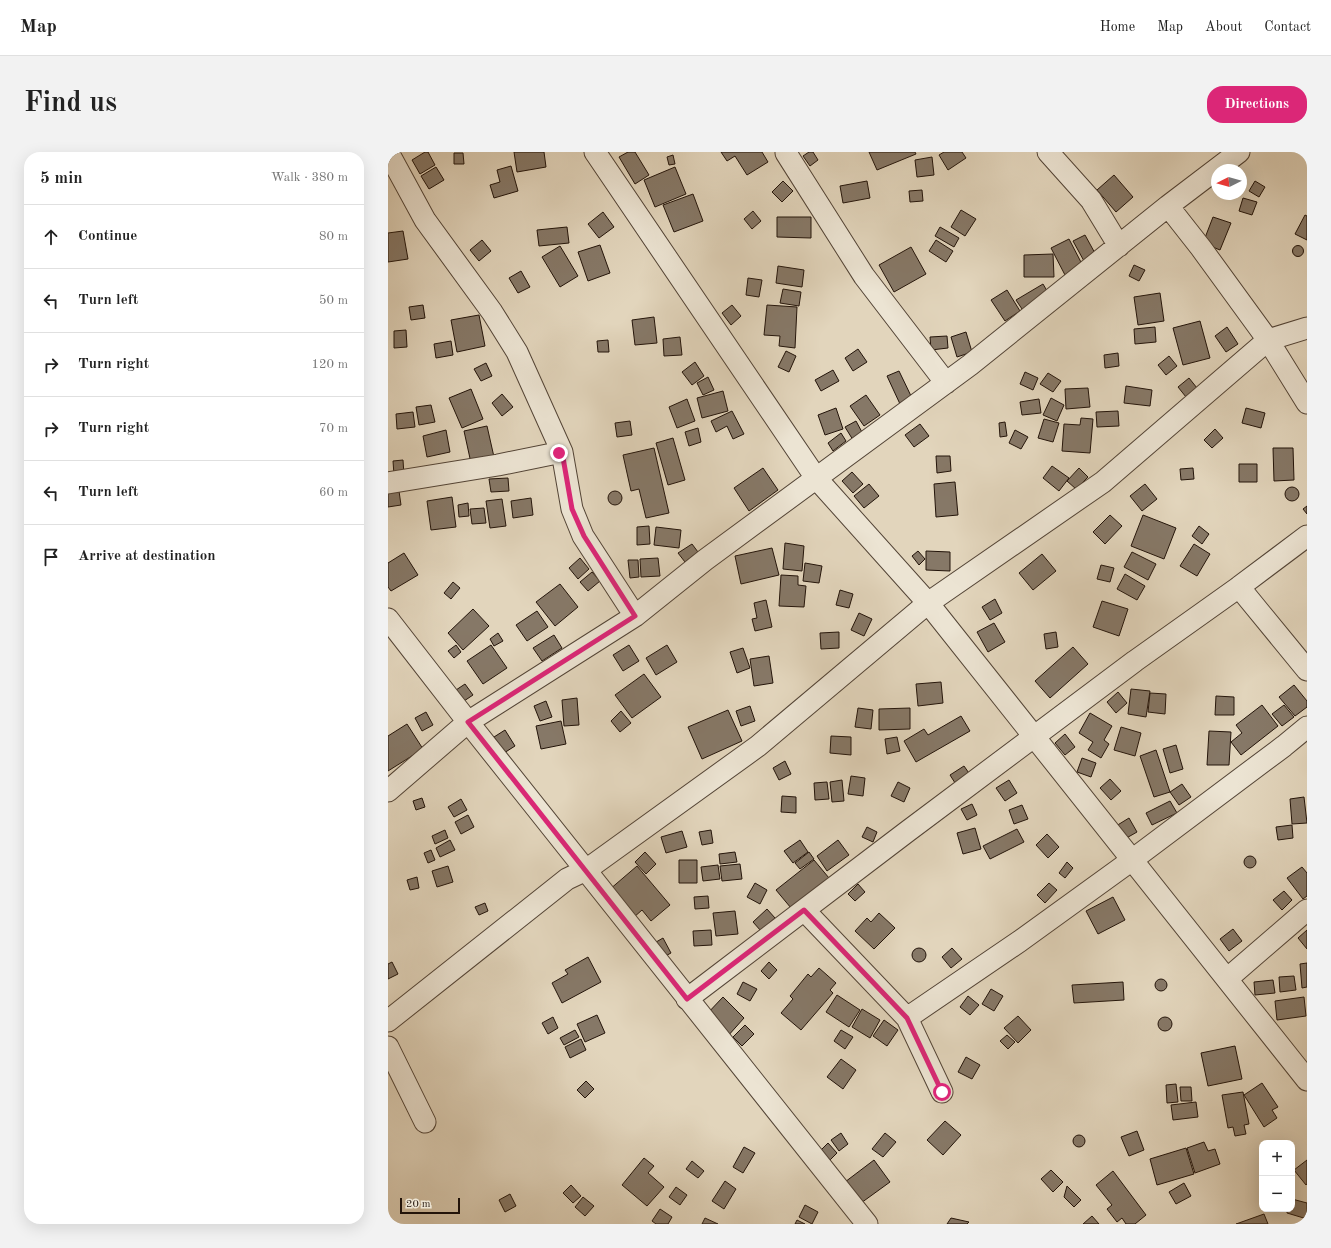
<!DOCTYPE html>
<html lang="en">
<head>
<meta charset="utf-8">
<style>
	body { margin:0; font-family:"Old Standard TT",serif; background:#f2f2f2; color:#222 }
	.controls { position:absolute; right:12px; bottom:12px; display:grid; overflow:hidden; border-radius:8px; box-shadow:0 4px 16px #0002 }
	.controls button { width:36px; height:36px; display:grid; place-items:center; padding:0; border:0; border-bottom:1px solid #e0e0e0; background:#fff; color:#222; font:20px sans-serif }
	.compass { position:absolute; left:823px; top:12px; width:36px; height:36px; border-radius:50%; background:#fff; box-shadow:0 4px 16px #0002; rotate:264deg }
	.scale { position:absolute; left:12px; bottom:10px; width:60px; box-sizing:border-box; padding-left:4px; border:2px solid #23140a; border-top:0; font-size:11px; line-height:14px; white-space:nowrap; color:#23140a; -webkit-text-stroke:3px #ece4d3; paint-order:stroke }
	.stop { position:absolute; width:12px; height:12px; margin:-9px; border:3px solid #db2777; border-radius:50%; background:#fff }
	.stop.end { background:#db2777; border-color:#fff; box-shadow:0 1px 4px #0008 }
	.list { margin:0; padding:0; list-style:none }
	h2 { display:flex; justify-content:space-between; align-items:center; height:52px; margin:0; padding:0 16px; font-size:17px }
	h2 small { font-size:13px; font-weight:400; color:#767676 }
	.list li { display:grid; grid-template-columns:26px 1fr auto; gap:12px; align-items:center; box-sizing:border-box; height:64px; padding:0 16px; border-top:1px solid #e0e0e0 }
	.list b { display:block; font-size:15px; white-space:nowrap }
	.list em { font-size:13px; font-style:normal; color:#767676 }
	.icon { flex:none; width:22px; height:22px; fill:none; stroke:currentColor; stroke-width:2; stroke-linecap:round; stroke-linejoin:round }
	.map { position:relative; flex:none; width:919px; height:1072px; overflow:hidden; border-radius:16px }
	header { display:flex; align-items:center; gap:24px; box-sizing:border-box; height:56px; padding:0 20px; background:#fff; border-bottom:1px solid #e0e0e0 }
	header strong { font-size:19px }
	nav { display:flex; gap:22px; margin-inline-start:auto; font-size:14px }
	.intro { display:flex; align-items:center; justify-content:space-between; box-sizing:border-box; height:96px; padding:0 24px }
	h1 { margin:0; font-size:28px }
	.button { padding:10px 18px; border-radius:16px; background:#db2777; color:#fff; font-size:14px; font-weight:700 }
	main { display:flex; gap:24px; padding:0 24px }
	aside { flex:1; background:#fff; border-radius:16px; box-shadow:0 4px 16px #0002 }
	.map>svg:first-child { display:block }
	.building { fill:#867867; stroke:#23140a }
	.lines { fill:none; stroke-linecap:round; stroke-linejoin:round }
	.minor-casing { stroke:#534436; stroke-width:23 }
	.minor { stroke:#ece4d3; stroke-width:21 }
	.route { stroke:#db2777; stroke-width:5 }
</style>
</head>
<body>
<header>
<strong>Map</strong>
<nav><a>Home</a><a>Map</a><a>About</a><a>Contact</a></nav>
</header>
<div class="intro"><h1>Find us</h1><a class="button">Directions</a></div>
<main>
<aside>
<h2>5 min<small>Walk · 380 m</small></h2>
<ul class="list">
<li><svg class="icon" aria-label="ahead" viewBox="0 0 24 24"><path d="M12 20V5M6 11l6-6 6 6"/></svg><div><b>Continue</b></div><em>80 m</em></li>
<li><svg class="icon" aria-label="left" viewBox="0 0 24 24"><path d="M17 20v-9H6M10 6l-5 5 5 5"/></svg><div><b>Turn left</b></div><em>50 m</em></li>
<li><svg class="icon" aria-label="right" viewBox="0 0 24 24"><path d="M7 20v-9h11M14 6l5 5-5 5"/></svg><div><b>Turn right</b></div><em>120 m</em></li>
<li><svg class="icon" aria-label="right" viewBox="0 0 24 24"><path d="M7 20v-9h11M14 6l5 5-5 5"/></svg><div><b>Turn right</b></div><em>70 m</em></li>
<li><svg class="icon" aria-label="left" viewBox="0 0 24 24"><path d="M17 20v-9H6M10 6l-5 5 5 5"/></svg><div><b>Turn left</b></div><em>60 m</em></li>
<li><svg class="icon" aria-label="arrive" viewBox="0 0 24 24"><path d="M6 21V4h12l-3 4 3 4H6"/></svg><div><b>Arrive at destination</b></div></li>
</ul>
</aside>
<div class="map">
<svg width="919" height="1072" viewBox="0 0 919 1072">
	<rect width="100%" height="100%" fill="#e2d5bc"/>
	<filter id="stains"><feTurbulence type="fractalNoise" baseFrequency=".005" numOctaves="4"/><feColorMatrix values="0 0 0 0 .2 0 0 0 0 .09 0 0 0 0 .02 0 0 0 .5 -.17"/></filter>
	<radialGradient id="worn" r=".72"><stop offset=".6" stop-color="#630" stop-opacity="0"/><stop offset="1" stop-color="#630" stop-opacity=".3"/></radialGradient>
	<!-- building -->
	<path class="building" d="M37,0H40L47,13L32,22L24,8Z
		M126,0H156L158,15L129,20Z
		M240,0H247L261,23L247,32L231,5Z
		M333,0H374L380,10L359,23L347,4L339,9Z
		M421,0H425L430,8L422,14L415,4Z
		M481,0H527L528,2L489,18Z
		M556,0H574L578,6L560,18L551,3Z
		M66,1H75L76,12H66Z
		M285,3L287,12L281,13L279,5Z
		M544,5L546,23L529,25L527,8Z
		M123,14L130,39L106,46L102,33L112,30L109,18Z
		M48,15L56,28L41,37L33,24Z
		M287,15L298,42L267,55L256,28Z
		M726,23L745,45L728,60L709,38Z
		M395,29L405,39L394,50L384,40Z
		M479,29L482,46L455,51L452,34Z
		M867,29L877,35L871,45L861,39Z
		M534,38L535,49L522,50L521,39Z
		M305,42L315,69L286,80L275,53Z
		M855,46L869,50L864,63L851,59Z
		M573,58L588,67L577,84L563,75Z
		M365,59L373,69L364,77L356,67Z
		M215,60L226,75L211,86L200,72Z
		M917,63L919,64V88L907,82Z
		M389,65H423V86L389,85Z
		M825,65L843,71L832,98L815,91Z
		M179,75L181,91L151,94L149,78Z
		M552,75L571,86L566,95L547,84Z
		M15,79L20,107L0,110V81Z
		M697,83L708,103L696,109L685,89Z
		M681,87L695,114L677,123L663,96Z
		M94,88L103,99L91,109L82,98Z
		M548,88L565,99L558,110L541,99Z
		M212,93L222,121L200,129L190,100Z
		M904.5 99a5.5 5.5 0 1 1 11 0a5.5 5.5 0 1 1-11 0Z
		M172,94L190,124L172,135L154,105Z
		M523,95L538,122L506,140L491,113Z
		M665,102L666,125H636V103Z
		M746,113L757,118L751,129L741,124Z
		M390,114L416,118L414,135L388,131Z
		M133,119L142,135L130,141L121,126Z
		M360,126L374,128L371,145L358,143Z
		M655,132L662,144L636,160L628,148Z
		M395,137L413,140L411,154L392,151Z
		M619,138L632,159L617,169L603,148Z
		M772,141L776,169L750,173L746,145Z
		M35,153L37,166L23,168L21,155Z
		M344,153L353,164L343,173L334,161Z
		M379,153L409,155L407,196L391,194L392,184L376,183Z
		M91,163L97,194L69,200L63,168Z
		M266,165L269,191L247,193L244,168Z
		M812,169L822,206L795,213L785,176Z
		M767,175L768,190L747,192L746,177Z
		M839,175L850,192L838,200L827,184Z
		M18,178L19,195L6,196V179Z
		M578,180L584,200L569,205L563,185Z
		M559,184L560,196L543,198L542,185Z
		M292,185L294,203L276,204L275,187Z
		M220,188L221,200H210L209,189Z
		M63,189L65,203L48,206L46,192Z
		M470,197L479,210L465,219L457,206Z
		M398,199L408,204L401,220L390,215Z
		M730,201L731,214L717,216L716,203Z
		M781,204L789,214L778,223L770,213Z
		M307,210L316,224L304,233L294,220Z
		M98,211L104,224L93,229L86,217Z
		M445,218L451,229L433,239L427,228Z
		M511,219L524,246L512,252L499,224Z
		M637,220L650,226L645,238L632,232Z
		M660,221L673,229L665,240L652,232Z
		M320,225L326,238L315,243L309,231Z
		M801,226L809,236L798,245L790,235Z
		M738,234L764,238L762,254L736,251Z
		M700,236L702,255L678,257L677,237Z
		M83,237L95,267L74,276L61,246Z
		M335,239L340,259L314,266L309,246Z
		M114,242L125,255L114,264L104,251Z
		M478,243L492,263L476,274L462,254Z
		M663,246L676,253L669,269L655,263Z
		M299,247L307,269L289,276L281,255Z
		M651,247L653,261L634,263L632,250Z
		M43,253L47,270L31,273L28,255Z
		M448,256L455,277L437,283L430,263Z
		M858,256L877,261L873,276L854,271Z
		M344,259L356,282L345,287L339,274L328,280L323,269Z
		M730,259L731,274L709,275L708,260Z
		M25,260L27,275L9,277L8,262Z
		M693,266L705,267L702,301L674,299L676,272L692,273Z
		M656,267L671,271L665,290L650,286Z
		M242,269L244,283L229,285L227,271Z
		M468,269L475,282L465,288L457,275Z
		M617,270L619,284L612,285L611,271Z
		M532,272L541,284L526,295L517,283Z
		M99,274L106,305L83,311L76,279Z
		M310,276L313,290L301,294L297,280Z
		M827,277L835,286L824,296L816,288Z
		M58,278L62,300L39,305L35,284Z
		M627,278L640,285L633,297L621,291Z
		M453,281L458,289L445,299L440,291Z
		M285,286L297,328L280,333L268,291Z
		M266,296L281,361L258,366L251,337L243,339L235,303Z
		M885,296H905L906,328L886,329Z
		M548,304H562L563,319L549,321Z
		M15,308L16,323H6L5,309Z
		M851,312H869V330H851Z
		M664,314L681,326L671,339L655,326Z
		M375,316L390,338L361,359L346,336Z
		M691,316L700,325L688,337L679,329Z
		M805,316L806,327L793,328L792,317Z
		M464,320L475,332L465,341L454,329Z
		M120,326L121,339L103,340L101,327Z
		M567,330L570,363L548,365L546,332Z
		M481,332L491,344L476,356L466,344Z
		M757,332L769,347L754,359L742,344Z
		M897 342a7 7 0 1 1 14 0a7 7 0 1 1-14 0Z
		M11,339L13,353L0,355V341Z
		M220 346a7 7 0 1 1 14 0a7 7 0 1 1-14 0Z
		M64,345L68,375L43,378L39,349Z
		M143,346L145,363L125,366L123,349Z
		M114,347L118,374L102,376L98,349Z
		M80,351L81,364L71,365L70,353Z
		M919,354V362L915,357Z
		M96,356L98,371L84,372L82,357Z
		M722,363L734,374L717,392L705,380Z
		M755,363L788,376L776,407L743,394Z
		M261,374L262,392L249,393V375Z
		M811,374L821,382L814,392L804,384Z
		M268,375L293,378L291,396L266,393Z
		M397,391L416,394L414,419L395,417Z
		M304,392L310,400L297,410L290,401Z
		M806,392L822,402L809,424L792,414Z
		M384,396L391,423L353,432L347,404Z
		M530,399L537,407L531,413L524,404Z
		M538,399L562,400V419L538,418Z
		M744,400L768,412L760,428L736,415Z
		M16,401L30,423L3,439L0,435V411Z
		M654,402L668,419L645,438L631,421Z
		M192,406L201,417L190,427L181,416Z
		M270,406L272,424L253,425L252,407Z
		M240,408H250L251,425L242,426Z
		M417,411L434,414L431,431L415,429Z
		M713,413L726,416L722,430L709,427Z
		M204,420L212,429L200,439L192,430Z
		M737,422L757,434L749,448L729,437Z
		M393,423L410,424V433L418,434L416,455L391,454Z
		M65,430L72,436L63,447L56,441Z
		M172,432L190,455L167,474L148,450Z
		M452,438L465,442L461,456L448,453Z
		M607,447L614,461L602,468L594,455Z
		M378,448L384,475L367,479L364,467L369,466L366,451Z
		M714,449L740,457L731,484L705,475Z
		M85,457L101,474L75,498L60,481Z
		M149,459L160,475L139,489L128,473Z
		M471,461L484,467L476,484L463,478Z
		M606,471L617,490L600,500L589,480Z
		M451,480V496L433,497L432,481Z
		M668,480L670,495L658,497L656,482Z
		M110,481L115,489L106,494L102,487Z
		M166,483L174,496L154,509L145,496Z
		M68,493L73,500L66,506L60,499Z
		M103,493L119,516L95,532L79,509Z
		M241,493L251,509L235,519L225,503Z
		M279,493L289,510L268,523L258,506Z
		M685,495L700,512L662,546L647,529Z
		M355,496L362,516L349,521L342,500Z
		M381,504L385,531L366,534L362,507Z
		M256,522L273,545L244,566L227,543Z
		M553,530L555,551L530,554L528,532Z
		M77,532L85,543L73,551L65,540Z
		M906,533L919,549V555L907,564L891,545Z
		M743,537L762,539L758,565L740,562Z
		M730,540L739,551L728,561L719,550Z
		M762,541L778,542L777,562L760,560Z
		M828,544L846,545V563H827Z
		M189,546L191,573L176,574L174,548Z
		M158,549L164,565L152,569L146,554Z
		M874,553L890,574L853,603L843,590L854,581L848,573Z
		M896,553L906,565L894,574L884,562Z
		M362,554L367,569L353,574L348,559Z
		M470,556L485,558L483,577L467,575Z
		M522,556V577L491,578V557Z
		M340,558L354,589L314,607L300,575Z
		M233,559L243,571L232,580L223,569Z
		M38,560L45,573L34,579L27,566Z
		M702,561L724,574L716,588L721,592L713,606L700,598L705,590L691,581Z
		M573,564L582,579L528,610L516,589L536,577L540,583Z
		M173,569L178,592L153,597L148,574Z
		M19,572L35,597L0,619V584Z
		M733,575L753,581L747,604L726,598Z
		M117,578L127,594L116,601L106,585Z
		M821,579L843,580L841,613H819Z
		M677,582L687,595L677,603L667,591Z
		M443,584L463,585V603L442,601Z
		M509,585L512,599L499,602L497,587Z
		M788,593L795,617L782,621L775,597Z
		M768,598L782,640L766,645L752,604Z
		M694,606L708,611L703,625L689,620Z
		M397,609L403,622L391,628L385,616Z
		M576,614L583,624L569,634L562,623Z
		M463,624L477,626L475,644L460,642Z
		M722,627L733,639L723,648L712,636Z
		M454,628L456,649L444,650L442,630Z
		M621,628L629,641L617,649L608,636Z
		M439,630L441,647L427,648L426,631Z
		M510,630L522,636L516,650L503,644Z
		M794,632L803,645L791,653L782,640Z
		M394,644L408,645V661L393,660Z
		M916,645L919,671L904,672L902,647Z
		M34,646L37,655L28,658L25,649Z
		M73,647L79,658L66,665L60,655Z
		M782,649L789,661L764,673L758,661Z
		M584,652L589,663L579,668L573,657Z
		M634,653L640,667L626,672L621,658Z
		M80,663L86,675L73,682L67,670Z
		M741,666L749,680L735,688L728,674Z
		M904,673L905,686L890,688L888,675Z
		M479,675L489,680L485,690L474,685Z
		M587,676L593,697L575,702L569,681Z
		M629,677L636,690L602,707L595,694Z
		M57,678L60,686L47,692L44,684Z
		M323,678L325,691L314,693L311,680Z
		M294,679L299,695L278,701L273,685Z
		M659,682L671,695L660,706L648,693Z
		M62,688L67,698L52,705L48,696Z
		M412,688L420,700L405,711L396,699Z
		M450,688L461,703L439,719L429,704Z
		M43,698L47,708L40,711L36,701Z
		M257,700L268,712L258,722L247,710Z
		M347,700L349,710L332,712L331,702Z
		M421,700L426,707L412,717L407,711Z
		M856 710a6 6 0 1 1 12 0a6 6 0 1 1-12 0Z
		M291,708H309V731H291Z
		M426,708L441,726L403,756L388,738Z
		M679,710L685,716L677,726L671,721Z
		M352,712L354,727L334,729L332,714Z
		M330,713L332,727L315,729L313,715Z
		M60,714L65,730L49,735L44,719Z
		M249,714L282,753L263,769L254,758L245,766L221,738Z
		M914,715L919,721V744L915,747L899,726Z
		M29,725L31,736L22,738L19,728Z
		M367,731L379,738L372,752L359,745Z
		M661,731L669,738L657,751L649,743Z
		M470,732L477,740L467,749L460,742Z
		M896,739L904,748L894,758L885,748Z
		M320,744L321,756L307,757L306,745Z
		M725,745L737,768L710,782L698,759Z
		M97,751L100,759L91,763L87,755Z
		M379,757L387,766L373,779L365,770Z
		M347,759L350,782L328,784L325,761Z
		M491,761L507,776L486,797L467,779L479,766L483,770Z
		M845,777L854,789L841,799L832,787Z
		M323,778L324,793L306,794L305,779Z
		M919,778V797L910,786Z
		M275,786L283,801L270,808L263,793Z
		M524 803a7 7 0 1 1 14 0a7 7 0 1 1-14 0Z
		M564,796L574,807L563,816L554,805Z
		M200,805L213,830L174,851L164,831L180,822L177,818Z
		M4,810L10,822L0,827V812Z
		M381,810L389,818L381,827L373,819Z
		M919,811V835L914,836L912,812Z
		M431,816L448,831L442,838L445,841L413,878L393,861L405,847L402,844L420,822L423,825Z
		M906,824L908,838L892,840L891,825Z
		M767 833a6 6 0 1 1 12 0a6 6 0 1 1-12 0Z
		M885,828L887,841L867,843L866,830Z
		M355,830L369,837L362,849L349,842Z
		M735,830L736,848L686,851L684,833Z
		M603,837L615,844L606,859L594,852Z
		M449,843L472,858L461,875L438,860Z
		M580,844L591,853L582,863L572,855Z
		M335,845L356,866L339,885L317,864Z
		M916,845L918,864L889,868L887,849Z
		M474,857L492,868L482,886L464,875Z
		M209,863L217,881L197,890L189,872Z
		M630,864L643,878L630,891L616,876Z
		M165,865L170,876L160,882L154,871Z
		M770 872a7 7 0 1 1 14 0a7 7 0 1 1-14 0Z
		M496,868L510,878L499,894L485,884Z
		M357,873L366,882L354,894L345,885Z
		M187,878L191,885L176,893L172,886Z
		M453,878L465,885L457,897L446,889Z
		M619,883L627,890L620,897L612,889Z
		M193,887L198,898L182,906L177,895Z
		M847,894L854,927L820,934L813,901Z
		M578,905L592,913L584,927L570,920Z
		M453,907L468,918L455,937L439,925Z
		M198,929L206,937L197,946L189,938Z
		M874,931L890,955L884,958L889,966L876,975L856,943Z
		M788,932L790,950L779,951L778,933Z
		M792,935H803L804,949H793Z
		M855,940L861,972L856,973L858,982L847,984L845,975L840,976L834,943Z
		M808,950L810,965L785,968L783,953Z
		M557,969L573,983L555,1003L539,988Z
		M749,979L756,998L741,1004L733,985Z
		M453,981L460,992L451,999L443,988Z
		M497,981L508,990L495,1005L484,997Z
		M685 989a6 6 0 1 1 12 0a6 6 0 1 1-12 0Z
		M816,990L820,999L827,997L832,1012L807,1021L799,996Z
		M440,991L449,1001L437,1013L428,1003Z
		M356,995L367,1001L355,1021L345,1015Z
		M798,996L806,1022L769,1033L762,1007Z
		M256,1006L266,1014L260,1021L276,1035L259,1054L234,1033Z
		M486,1008L502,1030L473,1051L457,1030Z
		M919,1008V1032L918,1033L906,1018Z
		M304,1009L316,1019L310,1026L298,1017Z
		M663,1018L675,1030L665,1040L653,1027Z
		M725,1019L758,1063L747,1072H738L734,1066L729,1070L719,1057L724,1053L708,1033Z
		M337,1029L348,1037L336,1057L324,1049Z
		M796,1031L803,1044L788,1052L781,1040Z
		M183,1033L193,1044L185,1051L175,1041Z
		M679,1034L693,1048L686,1055L676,1045Z
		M288,1035L299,1043L292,1053L281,1045Z
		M122,1042L128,1054L117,1060L111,1048Z
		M195,1045L206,1054L197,1064L187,1055Z
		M904,1047L919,1051V1067L899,1061V1057H904Z
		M417,1053L430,1060L424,1072L411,1065Z
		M272,1057L284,1065L280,1072H268L264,1069Z
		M876,1062L880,1072H848Z
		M704,1064L711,1072H695Z
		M317,1066L330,1072H314Z
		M563,1066L581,1070L579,1072H559Z
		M409,1068L417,1072H407Z"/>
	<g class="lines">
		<!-- minor casing -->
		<g class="minor-casing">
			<path id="minor" d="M0,0L37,68L104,160L129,200L174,300L184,357L195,384L247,464
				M207,0L428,326L540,451L919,928
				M660,0L703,48L731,94
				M398,1L476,124L558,231
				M780,54L813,96L880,188L919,176
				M0,331L110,313L174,300
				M851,435L919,518
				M0,467L80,570L479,1072
				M0,639L80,570L247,464L317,408L582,213L780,54L851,0
				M416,758L519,866L554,940
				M839,827L919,758
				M299,847L520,679L747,509L851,435L919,384
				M519,866L632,789L744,708L896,594L919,575
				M0,869L179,727L198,718L370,594L540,451L715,330L880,188L919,251
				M0,895L37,970"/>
		</g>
		<!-- minor -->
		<use href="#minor" class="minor"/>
	</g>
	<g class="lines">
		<!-- route -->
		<path class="route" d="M171,301L174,300L184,357L196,384L247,464L80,570L299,847L416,758L519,866L554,940"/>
	</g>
	<rect width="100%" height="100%" filter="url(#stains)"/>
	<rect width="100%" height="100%" fill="url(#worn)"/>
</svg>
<div class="controls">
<button>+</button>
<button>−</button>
</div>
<svg class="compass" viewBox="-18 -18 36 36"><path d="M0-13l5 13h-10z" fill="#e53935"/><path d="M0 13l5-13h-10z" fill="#767676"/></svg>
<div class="scale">20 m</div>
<div class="stop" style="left:554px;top:940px"></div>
<div class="stop end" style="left:171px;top:301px"></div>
</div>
</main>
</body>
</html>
